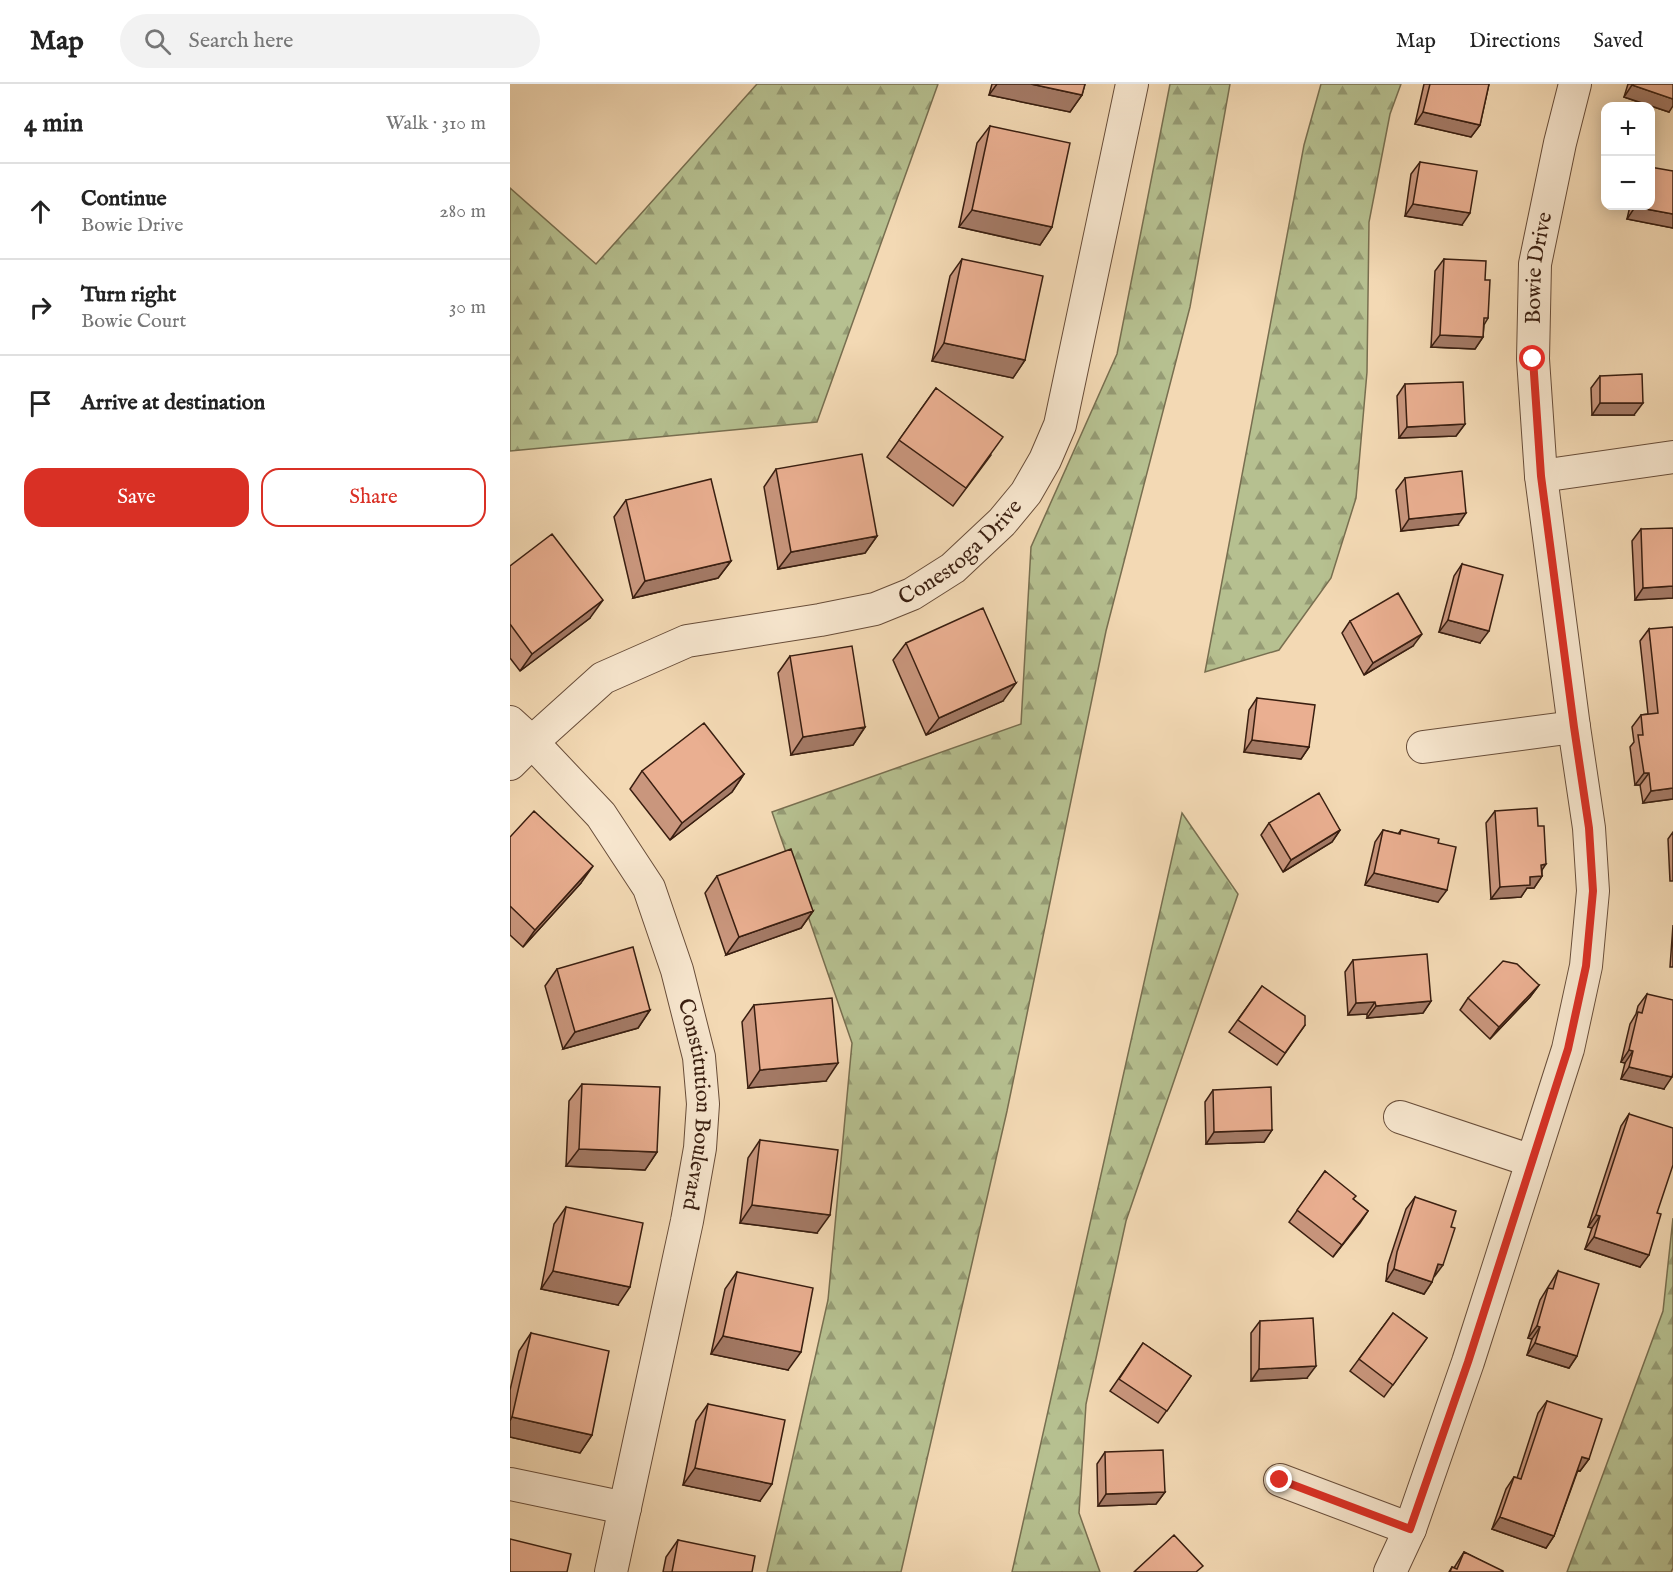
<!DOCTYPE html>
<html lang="en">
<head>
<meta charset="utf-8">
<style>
	body { margin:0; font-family:"IM FELL English",serif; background:#f2f2f2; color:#222 }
	.controls { position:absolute; right:18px; top:18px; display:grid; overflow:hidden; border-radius:12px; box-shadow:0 3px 15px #0003 }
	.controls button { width:54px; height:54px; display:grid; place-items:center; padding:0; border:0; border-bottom:2px solid #e0e0e0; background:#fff; color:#222; font:30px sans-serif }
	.stop { position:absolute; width:18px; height:18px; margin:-14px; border:4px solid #d93025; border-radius:50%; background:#fff }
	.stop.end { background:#d93025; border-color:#fff; box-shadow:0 2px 6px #0008 }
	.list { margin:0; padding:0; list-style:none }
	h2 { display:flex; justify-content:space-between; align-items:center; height:78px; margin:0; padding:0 24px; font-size:26px }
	h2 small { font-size:20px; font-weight:400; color:#767676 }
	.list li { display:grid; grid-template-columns:39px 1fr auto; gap:18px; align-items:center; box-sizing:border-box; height:96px; padding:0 24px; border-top:2px solid #e0e0e0 }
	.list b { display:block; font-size:22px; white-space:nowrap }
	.list p { margin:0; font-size:20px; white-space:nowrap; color:#767676 }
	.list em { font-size:20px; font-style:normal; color:#767676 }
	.actions { display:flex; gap:12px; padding:18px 24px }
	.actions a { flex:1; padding:14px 0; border:2px solid #d93025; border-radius:18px; text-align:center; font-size:21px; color:#d93025 }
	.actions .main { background:#d93025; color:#fff }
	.icon { flex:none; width:33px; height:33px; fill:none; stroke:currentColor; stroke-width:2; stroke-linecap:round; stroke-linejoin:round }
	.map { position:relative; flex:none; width:1163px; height:1488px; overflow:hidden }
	header { display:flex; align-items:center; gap:36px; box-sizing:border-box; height:84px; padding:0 30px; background:#fff; border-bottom:2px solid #e0e0e0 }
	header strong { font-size:28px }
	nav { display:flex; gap:33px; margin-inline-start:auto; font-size:21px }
	.search { width:420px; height:54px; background:#f2f2f2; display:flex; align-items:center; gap:15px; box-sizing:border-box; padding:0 21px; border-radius:33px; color:#767676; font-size:22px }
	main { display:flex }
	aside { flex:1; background:#fff }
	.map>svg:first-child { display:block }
	.forest { fill:url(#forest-firs); stroke:#786f50; stroke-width:1.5 }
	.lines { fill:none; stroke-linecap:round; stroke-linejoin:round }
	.minor-casing { stroke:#684d39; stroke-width:34 }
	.minor { stroke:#f7e6ce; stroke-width:32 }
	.wall { fill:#c9967d; stroke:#391e10; stroke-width:1.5 }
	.shaded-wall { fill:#a47a66; stroke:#391e10; stroke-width:1.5 }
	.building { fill:#eaaf91; stroke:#391e10; stroke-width:1.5 }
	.route { stroke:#d93025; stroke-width:8 }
	.labels { text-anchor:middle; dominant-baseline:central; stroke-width:4.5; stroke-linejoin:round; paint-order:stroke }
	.street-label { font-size:22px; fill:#391e10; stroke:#f7e6ce }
</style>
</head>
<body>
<header>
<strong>Map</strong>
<div class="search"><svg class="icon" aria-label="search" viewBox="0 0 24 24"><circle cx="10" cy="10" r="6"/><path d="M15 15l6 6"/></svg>Search here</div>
<nav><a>Map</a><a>Directions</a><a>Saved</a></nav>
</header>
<main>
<aside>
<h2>4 min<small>Walk · 310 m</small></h2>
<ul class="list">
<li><svg class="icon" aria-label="ahead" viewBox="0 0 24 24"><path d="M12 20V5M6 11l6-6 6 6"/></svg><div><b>Continue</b><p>Bowie Drive</p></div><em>280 m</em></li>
<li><svg class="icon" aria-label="right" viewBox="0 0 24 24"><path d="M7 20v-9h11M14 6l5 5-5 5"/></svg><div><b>Turn right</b><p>Bowie Court</p></div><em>30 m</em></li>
<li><svg class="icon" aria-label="arrive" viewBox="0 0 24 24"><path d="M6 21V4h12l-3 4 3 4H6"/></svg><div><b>Arrive at destination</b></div></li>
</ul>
<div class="actions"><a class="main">Save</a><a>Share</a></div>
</aside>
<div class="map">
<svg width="1163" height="1488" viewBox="0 0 1163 1488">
	<defs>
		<pattern id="forest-firs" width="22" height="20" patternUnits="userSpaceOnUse" patternTransform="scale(1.5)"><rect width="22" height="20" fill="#b6c090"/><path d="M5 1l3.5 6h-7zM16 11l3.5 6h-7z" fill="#959b74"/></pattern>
	</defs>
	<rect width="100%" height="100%" fill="#f3d9b4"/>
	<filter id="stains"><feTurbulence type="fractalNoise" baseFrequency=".00333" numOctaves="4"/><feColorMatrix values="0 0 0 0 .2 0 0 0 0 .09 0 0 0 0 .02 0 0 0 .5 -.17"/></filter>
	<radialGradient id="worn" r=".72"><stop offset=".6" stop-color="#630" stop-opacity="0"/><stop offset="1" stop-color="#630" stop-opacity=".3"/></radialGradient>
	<!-- forest -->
	<path class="forest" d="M247,0H428L307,338L0,367V104L86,180Z
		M660,0H720L680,223L596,547L497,1027L391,1488H257L318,1216L342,959L262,728L511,640L521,463L607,270Z
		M811,0H891L880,30L859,138L857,288L846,414L821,494L769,566L695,588L794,61Z
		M672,729L728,810L616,1137L576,1320L569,1429L590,1488H502Z
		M1163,1134V1484L1161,1488H1057L1153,1227Z"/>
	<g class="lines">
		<!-- minor casing -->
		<g class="minor-casing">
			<g id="minor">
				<path d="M1031,392L1163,373"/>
				<path id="s1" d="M0,638L22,658L91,731L139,804L167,886L189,973L193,1020L190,1064L177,1137L101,1488"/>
				<path d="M913,663L1064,643"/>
				<path id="s2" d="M0,680L22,658L93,594L177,557L310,536L365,525L402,510L443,484L492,438L516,409L535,376L550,341L622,0"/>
				<path d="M890,1033L1022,1077"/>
				<path d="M770,1396L900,1445"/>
				<path d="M0,1400L115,1424"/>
				<path id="s3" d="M880,1488L900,1445L958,1278L1058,965L1076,882L1083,807L1079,744L1064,643L1031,392L1023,275L1025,180L1050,59L1065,0"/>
			</g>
		</g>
		<!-- minor -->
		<use href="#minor" class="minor"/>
	</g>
	<!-- wall -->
	<path class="wall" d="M482,0H575L572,11L560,28L479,11Z
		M914,0H979L970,41L961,53L905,40Z
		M1118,0H1163L1159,28L1114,13Z
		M480,42L542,143L530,161L449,143L467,59Z
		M910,78L952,141L895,132L901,90Z
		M1163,87V144L1117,135L1120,122H1140Z
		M452,175L515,276L503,294L422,277L440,192Z
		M934,175L975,196L978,234L974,241L973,253L965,265L921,263L925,187Z
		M1090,292L1124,331H1082L1081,304Z
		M895,300L955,340L946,352L889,354L887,312Z
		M426,304L481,371L443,422L377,373Z
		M266,385L367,452L355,469L268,485L254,403Z
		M895,394L948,441L891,447L886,406Z
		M116,416L221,477L208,494L123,514L104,433Z
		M1131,445L1163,514L1125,516L1122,457Z
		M952,480L970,559L929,548L944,492Z
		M0,482L80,534L10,587L0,574Z
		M840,537L903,562L854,591L832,549Z
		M1139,545L1163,715L1133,719L1130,701H1125L1120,663L1124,658L1122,643L1131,631L1138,630L1130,557Z
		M396,559L493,617L416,651L383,576Z
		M280,572L355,643L343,661L281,671L268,589Z
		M747,614L799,663L791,675L734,668L739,626Z
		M132,687L234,690L222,708L160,756L120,705Z
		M985,727L1032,786V792L1024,804H1017L1011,813L981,815L976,739Z
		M759,739L830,746L822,758L773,788L751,751Z
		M873,746L888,750L891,746L928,759V818L855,801L865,758Z
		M1163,748V797H1160L1158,755Z
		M0,753L71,799L13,863L0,851Z
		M207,792L303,827L291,844L216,871L195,809Z
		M1163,841V883H1160Z
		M843,876L921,917L913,929L857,934V930L838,931L835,888Z
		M47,885L140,926L128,944L53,965L35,902Z
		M1029,901L1020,913L980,955L950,926L958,914Z
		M752,902L795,941L767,981L719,948Z
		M1137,910L1154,1005L1111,995L1115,979L1111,978L1120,940L1126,930L1128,922Z
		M244,921L316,997L238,1004L232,938Z
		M72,1000L147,1068L135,1086L56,1082L59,1017Z
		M703,1006L762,1046L754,1058L696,1060L695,1018Z
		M1119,1030L1130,1183L1075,1165L1082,1144L1078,1143L1111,1042Z
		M250,1056L307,1149L230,1139L238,1074Z
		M815,1087L843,1115L858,1127L823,1173L779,1138Z
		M905,1113L922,1198L914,1210L876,1197L878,1180L896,1125Z
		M56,1123L108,1221L31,1205L44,1140Z
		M1048,1187L1067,1272L1059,1284L1017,1271L1022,1255L1018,1254L1030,1216Z
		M227,1188L278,1286L201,1270L215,1205Z
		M883,1229L917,1254L874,1313L840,1287Z
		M750,1237L797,1294L741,1297V1249Z
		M21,1249L82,1351L70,1369L0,1353V1306L9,1267Z
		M633,1259L681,1292L648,1339L600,1307Z
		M1037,1317L1079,1375L1070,1387L1068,1386L1044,1452L1036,1464L982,1445L996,1405L1004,1393L1007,1394L1028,1329Z
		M198,1320L250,1417L173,1401L186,1337Z
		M595,1368L655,1408L646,1420L588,1422L587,1380Z
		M168,1456L242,1488H153L156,1473Z
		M954,1468L993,1488H939L942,1483L944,1484Z"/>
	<!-- shaded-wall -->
	<path class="shaded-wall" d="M487,0H521L572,11L560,28L479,11Z
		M1122,1L1163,15V22L1159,28L1114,13Z
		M913,28L970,41L961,53L905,40Z
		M903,120L960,129L952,141L895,132Z
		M1125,123L1163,130V144L1117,135Z
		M462,126L542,143L530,161L449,143Z
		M930,251L973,253L965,265L921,263Z
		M434,259L515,276L503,294L422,277Z
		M1090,319H1133L1124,331H1082Z
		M955,340L946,352L889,354L897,343Z
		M956,429L948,441L891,447L899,435Z
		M367,452L355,469L268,485L281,468Z
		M221,477L208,494L123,514L135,497Z
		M1163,502V514L1125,516L1133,504Z
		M93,516L80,534L10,587L22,570Z
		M938,536L979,547L970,559L929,548Z
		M912,550L903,562L854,591L863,579Z
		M506,599L493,617L416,651L429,634Z
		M355,643L343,661L281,671L293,653Z
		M742,656L799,663L791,675L734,668Z
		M1134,689H1139L1130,701H1125Z
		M234,690L222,708L160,756L172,739Z
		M1163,704V715L1133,719L1141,707Z
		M830,746L822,758L773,788L781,776Z
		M1036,780L1028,792H1032L1024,804H1017L1011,813L981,815L990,803L1020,793L1031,781Z
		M83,782L71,799L13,863L25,846Z
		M864,789L937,806L928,818L855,801Z
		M303,827L291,844L216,871L229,853Z
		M1029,901L1020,913L980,955L989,943Z
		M921,917L913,929L857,934L866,922Z
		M865,918L857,930L838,931L846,919Z
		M140,926L128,944L53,965L65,948Z
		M1119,966L1123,967L1115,979L1111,978Z
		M328,979L316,997L238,1004L250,986Z
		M1119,983L1162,993L1154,1005L1111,995Z
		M762,1046L754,1058L696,1060L704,1048Z
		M69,1065L147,1068L135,1086L56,1082Z
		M242,1121L320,1131L307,1149L230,1139Z
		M858,1127L850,1139L823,1173L832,1161Z
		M1086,1131L1090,1132L1082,1144L1078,1143Z
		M1084,1153L1139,1171L1130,1183L1075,1165Z
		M928,1180L933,1181L924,1193Z
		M884,1185L922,1198L914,1210L876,1197Z
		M43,1187L120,1203L108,1221L31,1205Z
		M1027,1242L1030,1243L1022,1255L1018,1254Z
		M213,1252L291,1268L278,1286L201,1270Z
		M1025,1259L1067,1272L1059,1284L1017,1271Z
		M806,1282L797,1294L741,1297L749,1285Z
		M2,1333L82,1351L70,1369L0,1353V1337Z
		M1072,1373L1079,1375L1070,1387L1064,1385Z
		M185,1384L262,1400L250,1417L173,1401Z
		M655,1408L646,1420L588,1422L596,1410Z
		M990,1433L1044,1452L1036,1464L982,1445Z"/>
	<!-- building -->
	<path class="building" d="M521,0H575L572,11Z
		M920,0H979L970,41L913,28Z
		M1123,0H1163V15L1122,1Z
		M480,42L560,59L542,143L462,126Z
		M910,78L967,87L960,129L903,120Z
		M1140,83L1163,87V130L1125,123L1126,122H1140Z
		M452,175L533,192L515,276L434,259Z
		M934,175L976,177L975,196H980L978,234H974L973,253L930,251Z
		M1132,290L1133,319H1090V292Z
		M953,298L955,340L897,343L895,300Z
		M426,304L493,353L456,404L389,356Z
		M352,370L367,452L281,468L266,385Z
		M952,387L956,429L899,435L895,394Z
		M201,395L221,477L135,497L116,416Z
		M1163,444V502L1133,504L1131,445Z
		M42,450L93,516L22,570L0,540V482Z
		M952,480L993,491L979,547L938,536Z
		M888,509L912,550L863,579L840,537Z
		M473,524L506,599L429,634L396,559Z
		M1163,543V704L1141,707L1139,689H1134L1128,651H1133L1131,631L1148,629L1139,545Z
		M342,562L355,643L293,653L280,572Z
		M747,614L805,621L799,663L742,656Z
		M194,639L234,690L172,739L132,687Z
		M809,709L830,746L781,776L759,739Z
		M1027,724L1028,742H1034L1036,780L1031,781L1032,792L1020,793V801L990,803L985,727Z
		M24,727L83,782L25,846L0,822V753Z
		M873,746L890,750L891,746L929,755L928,759L946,763L937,806L864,789Z
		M281,765L303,827L229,853L207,792Z
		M123,863L140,926L65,948L47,885Z
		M917,870L921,917L866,922L865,918L846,919L843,876Z
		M993,877L1007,880L1029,901L989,943L958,914Z
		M752,902L795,932V941L775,969L728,936Z
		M1137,910L1163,916V989L1162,993L1119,983L1123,967L1119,966L1128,928L1132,929Z
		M322,914L328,979L250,986L244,921Z
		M72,1000L150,1003L147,1068L69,1065Z
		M761,1003L762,1046L704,1048L703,1006Z
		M1119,1030L1163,1044V1081L1147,1129L1151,1130L1139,1171L1084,1153L1090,1132L1086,1131Z
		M250,1056L328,1066L320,1131L242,1121Z
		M815,1087L846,1112L843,1115L858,1127L832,1161L787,1126Z
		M905,1113L946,1127L941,1143L945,1144L933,1181L928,1180L922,1198L884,1185L887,1168Z
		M56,1123L133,1139L120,1203L43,1187Z
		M1048,1187L1089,1200L1067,1272L1025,1259L1030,1243L1027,1242L1038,1204L1043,1205Z
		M227,1188L303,1204L291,1268L213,1252Z
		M883,1229L917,1254L883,1301L849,1275Z
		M803,1234L806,1282L749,1285L750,1237Z
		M21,1249L99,1267L82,1351L2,1333Z
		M633,1259L681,1292L657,1327L609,1295Z
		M1037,1317L1092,1335L1079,1375L1072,1373L1044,1452L990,1433L1004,1393L1011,1395Z
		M198,1320L275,1336L262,1400L185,1384Z
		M653,1366L655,1408L596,1410L595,1368Z
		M664,1451L693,1482L686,1488H624Z
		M0,1455L61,1470L57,1488H0Z
		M168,1456L245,1472L242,1488H162Z
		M954,1468L993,1487V1488H940L942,1483L947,1485Z"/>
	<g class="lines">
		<!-- route -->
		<path class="route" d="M770,1396L900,1445L958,1278L1058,965L1076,882L1083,807L1079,744L1064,643L1031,392L1023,275"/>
	</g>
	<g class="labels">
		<!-- street labels -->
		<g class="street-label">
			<text stroke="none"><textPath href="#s3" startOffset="1340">Bowie Drive</textPath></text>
			<text stroke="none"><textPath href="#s2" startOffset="513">Conestoga Drive</textPath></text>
			<text stroke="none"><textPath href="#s1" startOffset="441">Constitution Boulevard</textPath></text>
		</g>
	</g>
	<rect width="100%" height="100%" filter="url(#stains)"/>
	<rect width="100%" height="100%" fill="url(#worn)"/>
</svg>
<div class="controls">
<button>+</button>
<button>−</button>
</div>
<div class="stop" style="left:1023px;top:275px"></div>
<div class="stop end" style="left:770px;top:1396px"></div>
</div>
</main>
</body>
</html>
